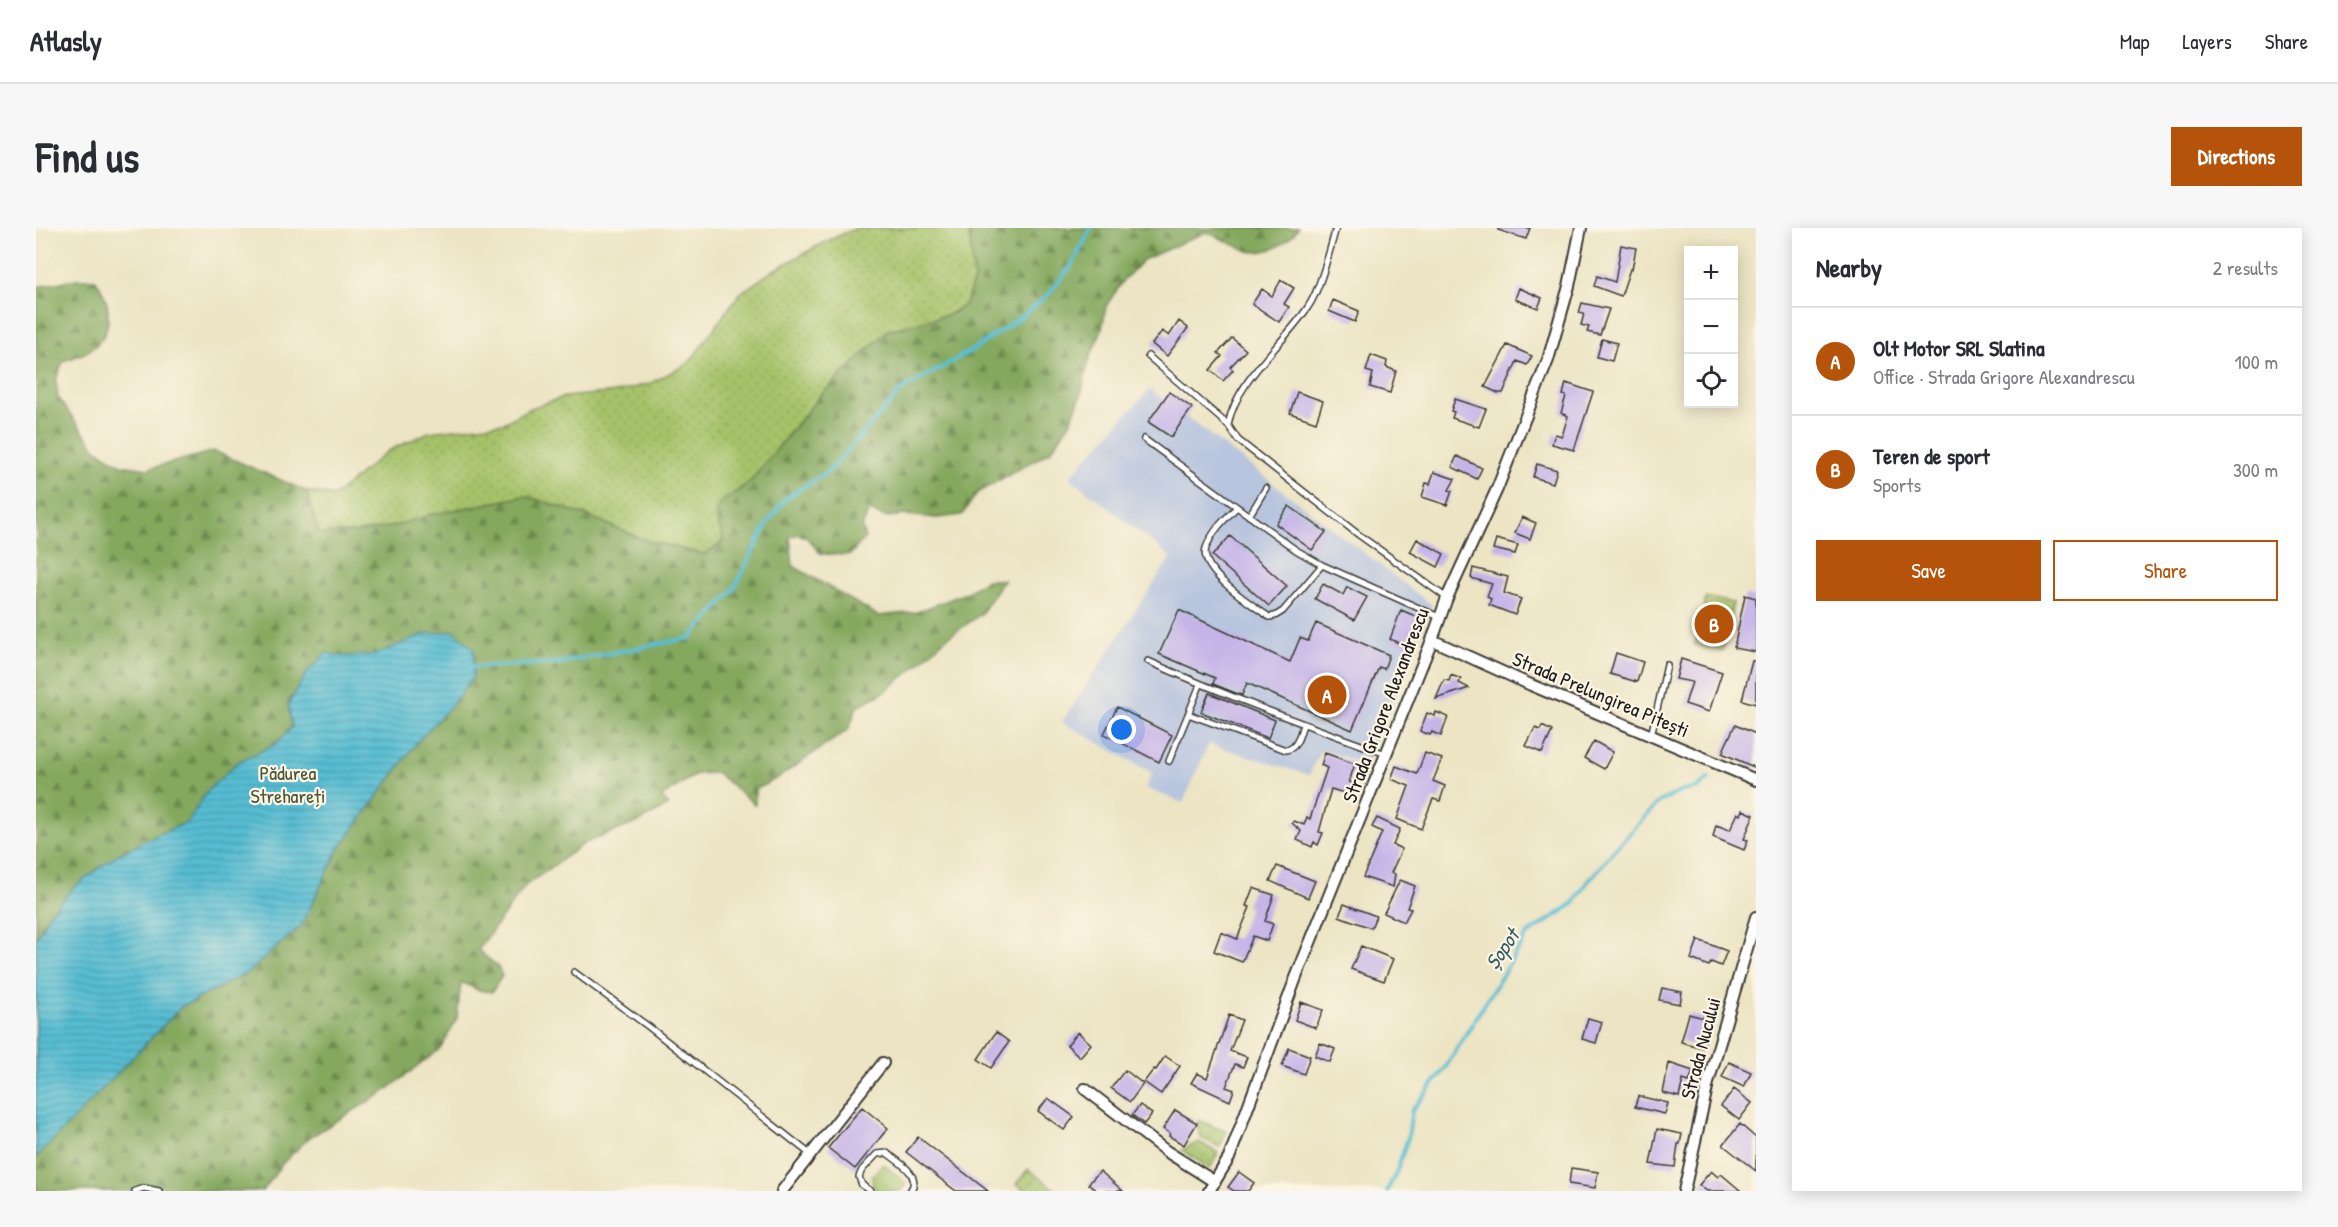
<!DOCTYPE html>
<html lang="en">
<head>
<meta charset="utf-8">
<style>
	body { margin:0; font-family:"Patrick Hand",sans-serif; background:#f7f7f7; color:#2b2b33 }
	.controls { position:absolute; right:18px; top:18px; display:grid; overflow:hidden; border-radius:0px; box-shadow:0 3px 15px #0003 }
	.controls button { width:54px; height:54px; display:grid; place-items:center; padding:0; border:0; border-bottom:2px solid #e1e1e2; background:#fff; color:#2b2b33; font:30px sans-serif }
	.you { position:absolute; left:1086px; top:502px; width:21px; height:21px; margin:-15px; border:4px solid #fff; border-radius:50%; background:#1a73e8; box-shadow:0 0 0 9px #1a73e833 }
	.badge { display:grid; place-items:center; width:39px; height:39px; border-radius:50%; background:#b45309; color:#fff; font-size:20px; font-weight:700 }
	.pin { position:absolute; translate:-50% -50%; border:3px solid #fff; box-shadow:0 2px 6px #0006 }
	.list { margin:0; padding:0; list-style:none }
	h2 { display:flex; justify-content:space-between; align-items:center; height:78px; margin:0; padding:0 24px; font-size:26px }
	h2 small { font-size:20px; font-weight:400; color:#7c7c81 }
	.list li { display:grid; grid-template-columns:39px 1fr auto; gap:18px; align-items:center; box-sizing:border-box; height:108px; padding:0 24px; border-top:2px solid #e1e1e2 }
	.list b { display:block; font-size:22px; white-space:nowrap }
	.list p { margin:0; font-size:20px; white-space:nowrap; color:#7c7c81 }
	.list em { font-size:20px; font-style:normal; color:#7c7c81 }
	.actions { display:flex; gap:12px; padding:18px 24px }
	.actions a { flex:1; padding:14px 0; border:2px solid #b45309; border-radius:0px; text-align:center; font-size:21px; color:#b45309 }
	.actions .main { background:#b45309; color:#fff }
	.icon { flex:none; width:33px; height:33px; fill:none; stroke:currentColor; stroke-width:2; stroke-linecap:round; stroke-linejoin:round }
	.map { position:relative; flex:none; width:1720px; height:963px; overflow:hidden; border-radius:0px }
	header { display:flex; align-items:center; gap:36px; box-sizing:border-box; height:84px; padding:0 30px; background:#fff; border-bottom:2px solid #e1e1e2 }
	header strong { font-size:28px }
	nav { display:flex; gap:33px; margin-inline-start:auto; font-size:21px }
	.intro { display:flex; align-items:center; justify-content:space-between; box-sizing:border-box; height:144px; padding:0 36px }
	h1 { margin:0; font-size:42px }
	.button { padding:15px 27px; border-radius:0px; background:#b45309; color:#fff; font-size:21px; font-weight:700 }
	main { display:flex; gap:36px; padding:0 36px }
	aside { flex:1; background:#fff; border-radius:0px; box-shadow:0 3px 15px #0003 }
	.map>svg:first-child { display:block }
	.industrial { fill:#b8c5de }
	.grass { fill:url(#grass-dots); stroke:#606f42; stroke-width:1.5 }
	.forest { fill:url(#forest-firs); stroke:#50623c; stroke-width:1.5 }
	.garden { fill:url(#garden-furrows); stroke:#606f42; stroke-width:1.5 }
	.pitch { fill:#a5c269; stroke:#606f42; stroke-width:1.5 }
	.water { fill:url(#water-rules); stroke:#396c78; stroke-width:1.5 }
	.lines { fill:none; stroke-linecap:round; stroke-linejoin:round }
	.stream { stroke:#56bdd3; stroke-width:4 }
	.building { fill:#c5b4e8 }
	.service-casing { stroke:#3b3a35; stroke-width:8 }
	.minor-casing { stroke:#3b3a35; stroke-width:14 }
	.service { stroke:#fff; stroke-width:5 }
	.minor { stroke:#fff; stroke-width:10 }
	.labels { text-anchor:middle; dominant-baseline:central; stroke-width:4.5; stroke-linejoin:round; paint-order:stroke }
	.street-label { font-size:20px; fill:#1c1c1c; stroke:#fcf5e5 }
	.park-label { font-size:20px; fill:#4c5637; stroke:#fcf5e5 }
	.water-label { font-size:21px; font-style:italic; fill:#335c65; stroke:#fcf5e5 }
</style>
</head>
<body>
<header>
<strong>Atlasly</strong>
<nav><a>Map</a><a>Layers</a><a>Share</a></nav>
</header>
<div class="intro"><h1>Find us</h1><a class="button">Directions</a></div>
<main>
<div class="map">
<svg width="1720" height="963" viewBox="0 0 1720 963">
	<defs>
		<pattern id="grass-dots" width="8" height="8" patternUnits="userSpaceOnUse" patternTransform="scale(1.5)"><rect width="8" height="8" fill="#a5c269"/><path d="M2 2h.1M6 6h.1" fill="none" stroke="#8da65a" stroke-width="1.8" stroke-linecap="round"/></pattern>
		<pattern id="forest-firs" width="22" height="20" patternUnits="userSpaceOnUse" patternTransform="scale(1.5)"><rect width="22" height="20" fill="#84a85d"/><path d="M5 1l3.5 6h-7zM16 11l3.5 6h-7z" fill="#6b884c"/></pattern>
		<pattern id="garden-furrows" width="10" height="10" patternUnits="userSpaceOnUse" patternTransform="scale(1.5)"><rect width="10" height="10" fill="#a5c269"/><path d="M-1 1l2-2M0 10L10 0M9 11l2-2" fill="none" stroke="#8da65a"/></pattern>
		<pattern id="water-rules" width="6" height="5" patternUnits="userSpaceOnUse" patternTransform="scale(1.5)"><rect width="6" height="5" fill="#56bdd3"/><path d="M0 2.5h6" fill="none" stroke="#4699aa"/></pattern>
	</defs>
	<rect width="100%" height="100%" fill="#fcf5e5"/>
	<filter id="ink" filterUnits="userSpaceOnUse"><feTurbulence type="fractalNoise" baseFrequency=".0167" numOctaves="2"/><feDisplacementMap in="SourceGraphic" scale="12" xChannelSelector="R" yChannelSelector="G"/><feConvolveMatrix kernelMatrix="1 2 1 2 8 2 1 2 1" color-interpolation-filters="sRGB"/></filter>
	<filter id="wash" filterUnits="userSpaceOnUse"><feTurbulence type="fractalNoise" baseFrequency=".008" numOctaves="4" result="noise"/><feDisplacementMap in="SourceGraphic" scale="24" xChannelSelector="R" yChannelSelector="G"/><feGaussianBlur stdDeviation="1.35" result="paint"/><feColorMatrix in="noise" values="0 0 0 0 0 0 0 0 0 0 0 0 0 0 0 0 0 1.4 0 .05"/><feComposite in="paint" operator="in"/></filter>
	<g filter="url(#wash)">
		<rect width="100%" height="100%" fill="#ece4c3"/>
		<!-- industrial -->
		<path class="industrial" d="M1114,161L1396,377L1330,536L1285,522L1273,547L1173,516L1147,575L1110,560L1116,545L1026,494L1135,329L1033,249Z"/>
		<!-- grass -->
		<path class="grass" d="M820,0H934L933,2L938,52L929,77L912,87L852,102L783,169L714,254L685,274L687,311L682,318L668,326L611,313L552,288L358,298L319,305L283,306L270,263L298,268L352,223L393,204L468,195L495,180L528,169L582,164L615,155L653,135L703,66L738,42L789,14Z
			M1163,892L1190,904L1184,919L1165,910L1161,897Z
			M1163,914L1182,925L1174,941L1146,922Z
			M847,936L870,955L864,963H842L837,959L836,948Z"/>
		<!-- forest -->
		<path class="forest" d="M934,0H1262C1253,15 1231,27 1213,23C1202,20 1182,8 1170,4L1107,32L1086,54L1070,78L1066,101L1053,132L1045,167L1035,193L1015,223L941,265L926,287L901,290L870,287L850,289L833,283L826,299L829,310L814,327L785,326L771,310L763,306L754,309L757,338L842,388L881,384L930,365L951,352H968L945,386L908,412L876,442L845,466L821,478L813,501L743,549L719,562V577L681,545L660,546L625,569L633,577L605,593L549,615L489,658L442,722L462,739L466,748L456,764L442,762L425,754L421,790L405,820L347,865L274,909L246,936L227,963H0V59L40,51H59C76,73 79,105 54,122C47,127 36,130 27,133L20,152L22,170L60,221L85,237L112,241L178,223L270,263L283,306L319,305L358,298L397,286L490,268L552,288L611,313L668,326L682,318L687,311L679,285L685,274L714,254L783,169L852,102L912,87L929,77L938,52L933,2Z"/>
		<!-- garden -->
		<path class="garden" d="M992,941L1021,963H991L981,956Z"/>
		<!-- pitch -->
		<path class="pitch" d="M1670,369L1697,375L1686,423L1659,417Z"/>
		<!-- water -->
		<path class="water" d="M418,403L438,421L437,449L414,479L382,513L303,621L265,698L211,745L145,779L0,930V711L13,686L39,658L81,627L114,610L152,594L171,563L202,534L240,516L256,499L252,477L269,447L290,425L305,428L338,427L389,406Z"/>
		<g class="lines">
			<!-- stream -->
			<path class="stream" d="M435,439L522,435L654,410L697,363L730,298L749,271L793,243L866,162L938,121L985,89L1012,67L1036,37L1055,0
				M1351,963L1360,945L1372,910L1376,882L1406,845L1491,707L1538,675L1550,656L1581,619L1623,574L1646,563L1662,560L1673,550"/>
		</g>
		<g id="blocks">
			<!-- building -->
			<path class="building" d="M1462,0H1494L1490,11L1462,2Z
				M1585,17L1600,20L1596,41H1594L1585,68L1558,58L1561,48L1579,54Z
				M1245,52L1258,60L1248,76L1253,79L1243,94L1216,76L1226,61L1236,68Z
				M1483,60L1506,70L1502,80L1479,71Z
				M1297,72L1323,83L1319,94L1293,83Z
				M1546,75L1573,81L1564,107L1551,104L1553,99L1545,97L1548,86L1543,85Z
				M1143,93L1152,100L1131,128L1116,116L1126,103L1133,108Z
				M1196,110L1210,122L1194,139L1197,142L1187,153L1174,142L1186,128L1182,125Z
				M1566,111L1581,115L1576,133L1561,129Z
				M1471,117L1496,128L1491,137L1481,133L1467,165H1462L1449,159Z
				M1335,127L1351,133L1350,139L1360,143L1354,165L1334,159L1337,145L1330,143Z
				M1530,155L1557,164L1538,222L1516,216L1519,206L1526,208L1532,188L1525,185L1530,168L1527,167Z
				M1133,164L1156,180L1135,209L1112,194Z
				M1261,164L1287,173L1280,194L1254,185Z
				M1419,171L1450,181L1443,199L1416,190L1418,184L1415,183Z
				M1421,228L1446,240L1441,251L1416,239Z
				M1501,236L1521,242L1517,255L1497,249Z
				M1398,244L1419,251L1413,262L1416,263L1411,277L1386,269L1390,255L1394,256Z
				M1253,278L1290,304L1276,322L1240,296Z
				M1486,289L1500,295L1494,311L1479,305Z
				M1194,308L1251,358L1233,378L1176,328Z
				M1381,311L1408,326L1402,339L1374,324Z
				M1460,311L1482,317L1479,326L1457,321Z
				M1437,340L1472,349L1468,365L1485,371L1479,387L1453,377L1455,371L1451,369L1456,356L1435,350Z
				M1287,356L1307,367L1311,359L1331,369L1318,392L1279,371Z
				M1709,367L1720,370V424L1698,420Z
				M1143,382L1254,434L1264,410L1272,413L1280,395L1353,427L1348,441L1343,439L1316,502L1211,455L1206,467L1202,466L1177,456L1179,450L1123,426Z
				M1365,382L1384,390L1371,419L1354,411Z
				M1580,425L1607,434L1601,454L1574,446Z
				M1645,431L1686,444L1673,484L1649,476L1656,454L1640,451Z
				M1716,433H1720V476L1706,472Z
				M1415,447L1425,451L1423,455L1433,460L1400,471L1408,452L1413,453Z
				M1173,465L1239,492L1232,510L1165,484Z
				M1081,479L1136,507L1123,534L1068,506Z
				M1400,484L1412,489L1405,508L1396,504L1394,507L1384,503L1391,485L1399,488Z
				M1699,497L1720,506V540L1686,525Z
				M1506,498L1516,503L1506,525L1490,518L1499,500L1504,502Z
				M1558,513L1577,524L1568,541L1548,530Z
				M1289,525L1319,536L1313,554L1319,556L1315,567L1295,561L1283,604L1287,605L1282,617L1278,614L1276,619L1261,612L1265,603L1256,595L1258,593L1268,597L1271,589L1274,591L1291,540L1285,537Z
				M1389,525L1406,531L1397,553L1409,558L1404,573L1397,571L1385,601L1361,591L1373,558L1355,551L1360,538L1381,546Z
				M1707,582L1718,587L1708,611L1712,612L1708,622L1677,609L1680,597L1694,602L1702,585L1705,587Z
				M1341,590L1364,601L1357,617L1366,621L1355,645L1359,646L1357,659L1327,649L1346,604L1336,599Z
				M1241,638L1279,653L1272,670L1234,653Z
				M1364,652L1379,658L1371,680L1375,681L1368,694L1348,685Z
				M1217,660L1238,667L1229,693L1237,696L1231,713L1217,708L1206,734L1178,723L1185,704L1201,711L1214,679L1210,678Z
				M1308,676L1340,688L1335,700L1303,688Z
				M1662,712L1691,723L1685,738L1675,734L1673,738L1655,731Z
				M1325,718L1357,731L1348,753L1315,741Z
				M1626,760L1646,764L1644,776L1623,772Z
				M1265,774L1287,782L1280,800L1259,792Z
				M1653,786L1675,792L1667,820L1645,814Z
				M1193,787L1206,792L1194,823L1211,829L1207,839L1199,836L1190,859L1198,862L1194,873L1155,855L1161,845L1171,850Z
				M1552,790L1566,794L1560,815L1546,811Z
				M960,804L973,814L955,840L942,831Z
				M1042,804L1055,816L1044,829L1031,817Z
				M1284,815L1299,821L1294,834L1279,828Z
				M1253,820L1274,828L1268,846L1246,838Z
				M1129,828L1144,838L1125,866L1108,854L1118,841L1120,842Z
				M1693,834L1715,844L1708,859L1686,849Z
				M1633,835L1657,843L1653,854L1647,852L1643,869L1627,865Z
				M1089,842L1107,856L1094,874L1075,860Z
				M1698,861L1716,875L1703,892L1685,878Z
				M1602,868L1632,875L1629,886L1599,879Z
				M1012,870L1038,889L1028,902L1002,883Z
				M1104,877L1116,886L1108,896L1096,887Z
				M826,879L852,900L819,941L792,920Z
				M1139,882L1161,895L1148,917L1133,908L1134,905L1127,901Z
				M1704,896L1720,910V943L1687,917Z
				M1621,901L1646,906L1644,916H1642L1639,939L1614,936Z
				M882,909L952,963H920L870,924Z
				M1535,940L1562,944L1559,960L1533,956Z
				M1064,943L1087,963H1061L1052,956Z
				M1675,943L1682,949L1685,946L1705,963H1671L1663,957Z
				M1203,944L1218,955L1212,963H1198L1192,959Z"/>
		</g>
	</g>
	<g filter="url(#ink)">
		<use href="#blocks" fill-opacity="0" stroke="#3b3a35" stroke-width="1.5"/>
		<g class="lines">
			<!-- service casing -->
			<g class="service-casing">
				<path id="service" d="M1300,0C1294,21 1284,62 1272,79C1247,117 1201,151 1192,197L1202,212L1323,307L1411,370
					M1112,128L1192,197
					M1108,211L1260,322L1286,337L1403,389
					M1201,279C1189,291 1176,303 1170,320C1162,343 1217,377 1233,389L1239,388L1247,383L1286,337
					M1213,288L1230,260
					M1112,433C1190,468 1270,497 1350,526
					M1152,486L1250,522C1262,520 1263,507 1267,497
					M1615,508L1631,437
					M1133,533L1164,457
					M538,744L613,799L774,926
					M99,963L108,960L123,963
					M835,963L826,957L823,949L826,942L841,926L851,925C862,934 887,947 874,963"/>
			</g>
			<!-- minor casing -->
			<g class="minor-casing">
				<path id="minor" d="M1396,412L1495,457L1720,552
					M1049,861L1130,923L1179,954
					M746,963L847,835
					M1173,963L1193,930L1259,752L1396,412L1411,370L1461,261L1512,132L1533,58L1545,0
					M1648,963L1672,855L1720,689"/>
			</g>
			<!-- service -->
			<use href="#service" class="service"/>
			<!-- minor -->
			<use href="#minor" class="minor"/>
		</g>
	</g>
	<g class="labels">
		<!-- street labels -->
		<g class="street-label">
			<text transform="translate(1565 466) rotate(23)">Strada Prelungirea Pitești</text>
			<text transform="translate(1349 477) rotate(-69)">Strada Grigore Alexandrescu</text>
			<text transform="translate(1664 820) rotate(-75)">Strada Nucului</text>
		</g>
		<!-- park labels -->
		<g class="park-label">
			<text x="252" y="544">Pădurea<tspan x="252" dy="23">Strehareți</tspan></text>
		</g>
		<!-- water labels -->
		<g class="water-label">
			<text transform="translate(1466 721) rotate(-56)">Șopot</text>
		</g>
	</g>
</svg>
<div class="controls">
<button>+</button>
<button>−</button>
<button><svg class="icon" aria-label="locate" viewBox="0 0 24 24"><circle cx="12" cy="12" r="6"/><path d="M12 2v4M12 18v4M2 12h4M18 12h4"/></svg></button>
</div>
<div class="you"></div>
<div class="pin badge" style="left:1291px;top:467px">A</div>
<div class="pin badge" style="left:1678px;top:396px">B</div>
</div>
<aside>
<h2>Nearby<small>2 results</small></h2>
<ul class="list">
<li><span class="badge">A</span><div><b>Olt Motor SRL Slatina</b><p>Office · Strada Grigore Alexandrescu</p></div><em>100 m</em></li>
<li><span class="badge">B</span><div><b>Teren de sport</b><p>Sports</p></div><em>300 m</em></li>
</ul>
<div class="actions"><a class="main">Save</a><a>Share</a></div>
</aside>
</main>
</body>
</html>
